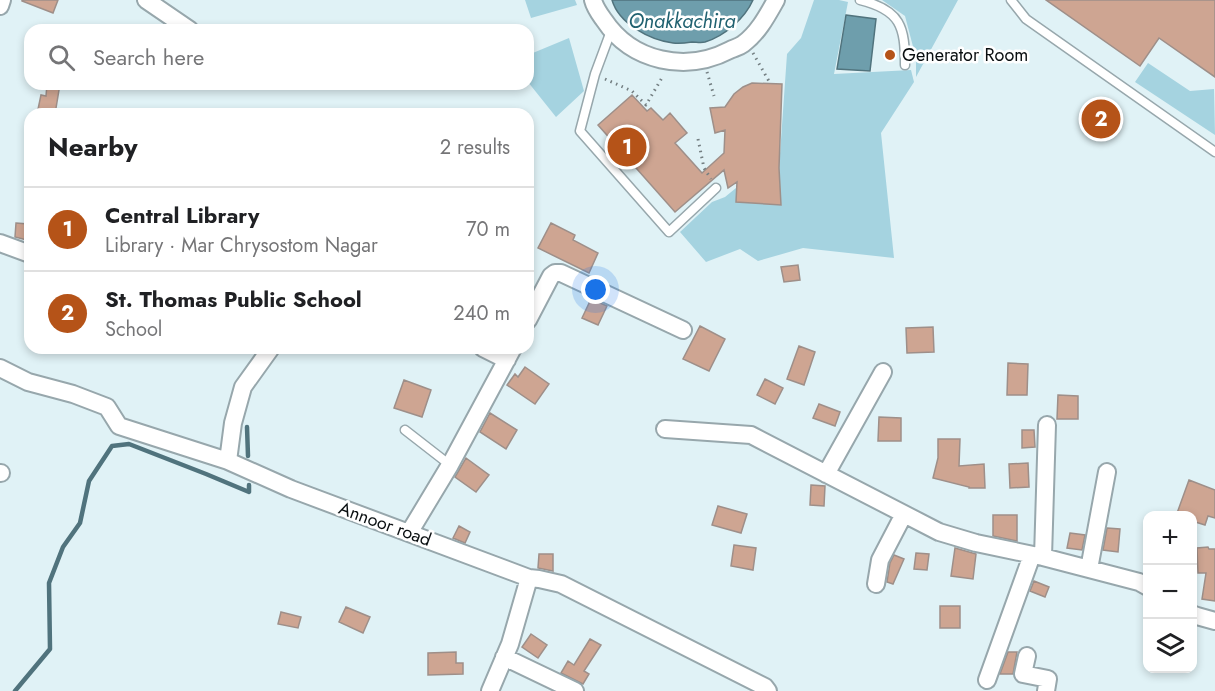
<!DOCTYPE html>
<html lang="en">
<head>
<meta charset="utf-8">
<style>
	body { margin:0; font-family:Jost,sans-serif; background:#f2f2f2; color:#202124 }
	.controls { position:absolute; right:18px; bottom:18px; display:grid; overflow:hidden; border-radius:12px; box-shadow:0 3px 9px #0003 }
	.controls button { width:54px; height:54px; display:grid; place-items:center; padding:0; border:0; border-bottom:2px solid #e0e0e0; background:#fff; color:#202124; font:30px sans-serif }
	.you { position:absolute; left:596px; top:290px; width:21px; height:21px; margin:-15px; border:4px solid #fff; border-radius:50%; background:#1a73e8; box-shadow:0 0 0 9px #1a73e833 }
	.badge { display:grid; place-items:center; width:39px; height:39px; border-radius:50%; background:#b55318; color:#fff; font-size:20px; font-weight:700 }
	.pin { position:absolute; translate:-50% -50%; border:3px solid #fff; box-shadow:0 2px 6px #0006 }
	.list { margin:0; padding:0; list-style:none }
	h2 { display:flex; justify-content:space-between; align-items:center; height:78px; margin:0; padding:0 24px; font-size:26px }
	h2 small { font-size:20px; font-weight:400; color:#757577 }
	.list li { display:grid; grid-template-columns:39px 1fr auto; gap:18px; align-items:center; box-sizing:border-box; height:84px; padding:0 24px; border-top:2px solid #e0e0e0 }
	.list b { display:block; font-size:22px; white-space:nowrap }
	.list p { margin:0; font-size:20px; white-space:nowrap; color:#757577 }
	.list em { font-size:20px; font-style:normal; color:#757577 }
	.icon { flex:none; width:33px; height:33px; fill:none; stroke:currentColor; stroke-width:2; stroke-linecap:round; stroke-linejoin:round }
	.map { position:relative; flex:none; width:1215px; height:691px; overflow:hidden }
	.search { position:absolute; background:#fff; box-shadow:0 3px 9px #0003; left:24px; top:24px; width:510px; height:66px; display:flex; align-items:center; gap:15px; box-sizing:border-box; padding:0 21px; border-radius:18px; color:#757577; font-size:22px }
	.panel { position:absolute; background:#fff; box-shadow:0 3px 9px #0003; left:24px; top:108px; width:510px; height:246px; border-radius:18px }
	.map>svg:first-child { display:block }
	.green { fill:#a5d3e0 }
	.water { fill:#6e9eac; stroke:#50737d; stroke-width:1.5 }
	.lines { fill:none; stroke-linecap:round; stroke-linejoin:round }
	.stream { stroke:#50737d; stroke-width:4.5 }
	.building { fill:#cea592; stroke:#9e8f89; stroke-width:1.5 }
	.service-casing { stroke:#97a7ac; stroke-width:11 }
	.minor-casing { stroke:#97a7ac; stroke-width:20 }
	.path { stroke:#737e81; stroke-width:3; stroke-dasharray:1.5 4.5; stroke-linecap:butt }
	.service { stroke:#fff; stroke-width:8 }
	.minor { stroke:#fff; stroke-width:16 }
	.poi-dot { fill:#b55318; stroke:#fff; stroke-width:2 }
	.labels { text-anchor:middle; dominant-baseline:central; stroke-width:5; stroke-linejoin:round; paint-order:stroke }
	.poi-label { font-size:18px; fill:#090e10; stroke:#fff; text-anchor:start }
	.street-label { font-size:18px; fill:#090e10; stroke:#fff }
	.water-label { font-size:20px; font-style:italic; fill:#206170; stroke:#fff }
</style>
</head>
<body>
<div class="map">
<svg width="1215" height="691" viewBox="0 0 1215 691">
	<rect width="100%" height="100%" fill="#e0f2f6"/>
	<!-- green -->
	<path class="green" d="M525,0H575L577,5L531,18Z
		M814,0H839L848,2L834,74L911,70L914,82L881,133L894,258L803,248L758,261L740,249L706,262L680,232L712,202L725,197L736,188L737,202L781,205L779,168L787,54L801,38Z
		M882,0H958L916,77V58L905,16Z
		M569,38L584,91L556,117L528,82V55Z
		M1148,63L1190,91L1214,89L1215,135L1135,82Z"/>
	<!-- water -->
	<path class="water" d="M612,0H753C745,18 725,36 705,42C701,43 696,42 692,42C686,43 679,44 673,43C650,40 619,24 612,0Z
		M846,15L876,19L870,71L837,69Z"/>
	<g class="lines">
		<!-- stream -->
		<path class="stream" d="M247,427L248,456
			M15,691L50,649L49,583L63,547L80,523L89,481L112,446L129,444L206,474L249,492V485"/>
	</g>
	<!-- building -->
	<path class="building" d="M22,0H58L53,13L22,1Z
		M1046,0H1215V77L1159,38L1140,66Z
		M752,83L782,84L779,168L781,205L736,202L737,182L728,188L724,170L675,212L598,125L632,95L647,111L651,108L663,120L670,113L687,133L675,143L702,173L724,153L725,130L715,133L710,108L725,107L734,94L743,87Z
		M47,84H60L55,114H37L41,95L46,96Z
		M16,223L28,224L27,240L15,237Z
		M551,223L575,235L573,240L598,253L589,273L538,248Z
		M798,265L800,280L784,282L781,267Z
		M591,299L607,306L598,325L582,318Z
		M700,326L725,339L709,371L683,359Z
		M933,327L934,352L907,353L906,328Z
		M799,346L815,352L804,385L787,379Z
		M1008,363L1028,364L1027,395H1007Z
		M525,367L549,384L535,404L507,385L515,374L518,377Z
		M765,379L783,388L775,404L757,395Z
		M404,380L431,390L422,417L394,408Z
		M1058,395L1078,396V419H1057Z
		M819,404L840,412L835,426L813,418Z
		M490,413L517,430L506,449L480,432Z
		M879,417L901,418V441H878Z
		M1022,430H1034L1035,447L1022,448Z
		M938,439H960L959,466L984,464L985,488H969V487L933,478L938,458Z
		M466,458L489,475L476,492L455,477Z
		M1028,463L1029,487L1010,488L1009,464Z
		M1189,480L1215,490V518L1208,516L1205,525L1192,521V516H1176Z
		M811,485L825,486L824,506L810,505Z
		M718,506L747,514L741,533L712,525Z
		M993,515H1017V541L993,536Z
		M459,526L470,532L465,543L453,538Z
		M1107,528L1120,529L1118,552L1103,550Z
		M1070,533L1085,535L1082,550L1067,548Z
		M734,545L756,548L753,570L731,566Z
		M1208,547L1209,549H1215V601L1202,599L1206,573H1198L1197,548Z
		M955,548L976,554L973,579L951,576Z
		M916,553L929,554L927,570L914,569Z
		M539,554H553V571L538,568Z
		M894,555L904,559L893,584L887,582L890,563Z
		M1034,581L1049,587L1045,597L1030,591Z
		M940,606H960V628H940Z
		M346,607L370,617L363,633L339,622Z
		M281,612L301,617L298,628L278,624Z
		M531,634L547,645L538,658L522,647Z
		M590,639L601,645L584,671L589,674L583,684L561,673L568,661L574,665Z
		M456,652V663H463V674L428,675V653Z
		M1008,652H1017L1013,674H1000Z"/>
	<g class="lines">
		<!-- service casing -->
		<g class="service-casing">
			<path id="service" d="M860,0C901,10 905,27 905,65
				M1011,0L1026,19L1215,152
				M611,31L595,74L580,131L669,232L716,188
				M405,430L450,465"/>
		</g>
		<!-- minor casing -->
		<g class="minor-casing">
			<path id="minor" d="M146,0L190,30
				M593,0C595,8 599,13 604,20C632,62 686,73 730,50C734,48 739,47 743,44C758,33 767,16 776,0
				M0,6L2,0
				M0,243L30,254
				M528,320L551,276L555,273H561L683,330
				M483,348L507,360
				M0,368L28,382L73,394L107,407L119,426L228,461L291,489L529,578L539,579L561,584L765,687L768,691
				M665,429L751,435L939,532L976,543L1043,557L1139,582L1148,587
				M228,461L233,423L243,387L271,348
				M0,473H1
				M826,474L883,372
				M409,533L450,465L513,348
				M1043,557L1047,425
				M1089,569L1107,472
				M876,584L880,560L904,514
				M1192,614L1197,616L1215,621
				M1027,656L1023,674L1048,679L1046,691
				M504,657L575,691
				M987,680L1032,555
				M490,691L510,644L529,578"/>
		</g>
		<!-- path -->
		<path class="path" d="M753,53L770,83
			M707,72L714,96
			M605,79L632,91L646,105L663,76
			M698,139L704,168L711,179"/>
		<!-- service -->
		<use href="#service" class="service"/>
		<!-- minor -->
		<use href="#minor" class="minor"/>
	</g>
	<!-- markers -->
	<circle class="poi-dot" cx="890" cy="55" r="6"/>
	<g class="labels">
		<!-- poi labels -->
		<g class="poi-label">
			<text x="902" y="55">Generator Room</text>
		</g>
		<!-- street labels -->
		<g class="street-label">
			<text transform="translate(385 524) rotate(20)">Annoor road</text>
		</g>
		<!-- water labels -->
		<g class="water-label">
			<text x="682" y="21">Onakkachira</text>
		</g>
	</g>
</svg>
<div class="controls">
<button>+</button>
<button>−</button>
<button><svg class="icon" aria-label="layers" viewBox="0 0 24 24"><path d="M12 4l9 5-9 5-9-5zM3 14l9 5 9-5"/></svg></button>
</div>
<div class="you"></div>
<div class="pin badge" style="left:627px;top:147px">1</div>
<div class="pin badge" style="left:1101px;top:119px">2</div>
<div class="search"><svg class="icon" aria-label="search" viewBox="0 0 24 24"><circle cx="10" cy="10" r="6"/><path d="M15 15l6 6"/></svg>Search here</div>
<section class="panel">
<h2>Nearby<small>2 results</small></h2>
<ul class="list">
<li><span class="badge">1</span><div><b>Central Library</b><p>Library · Mar Chrysostom Nagar</p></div><em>70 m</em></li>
<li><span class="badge">2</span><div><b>St. Thomas Public School</b><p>School</p></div><em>240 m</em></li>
</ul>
</section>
</div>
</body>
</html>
